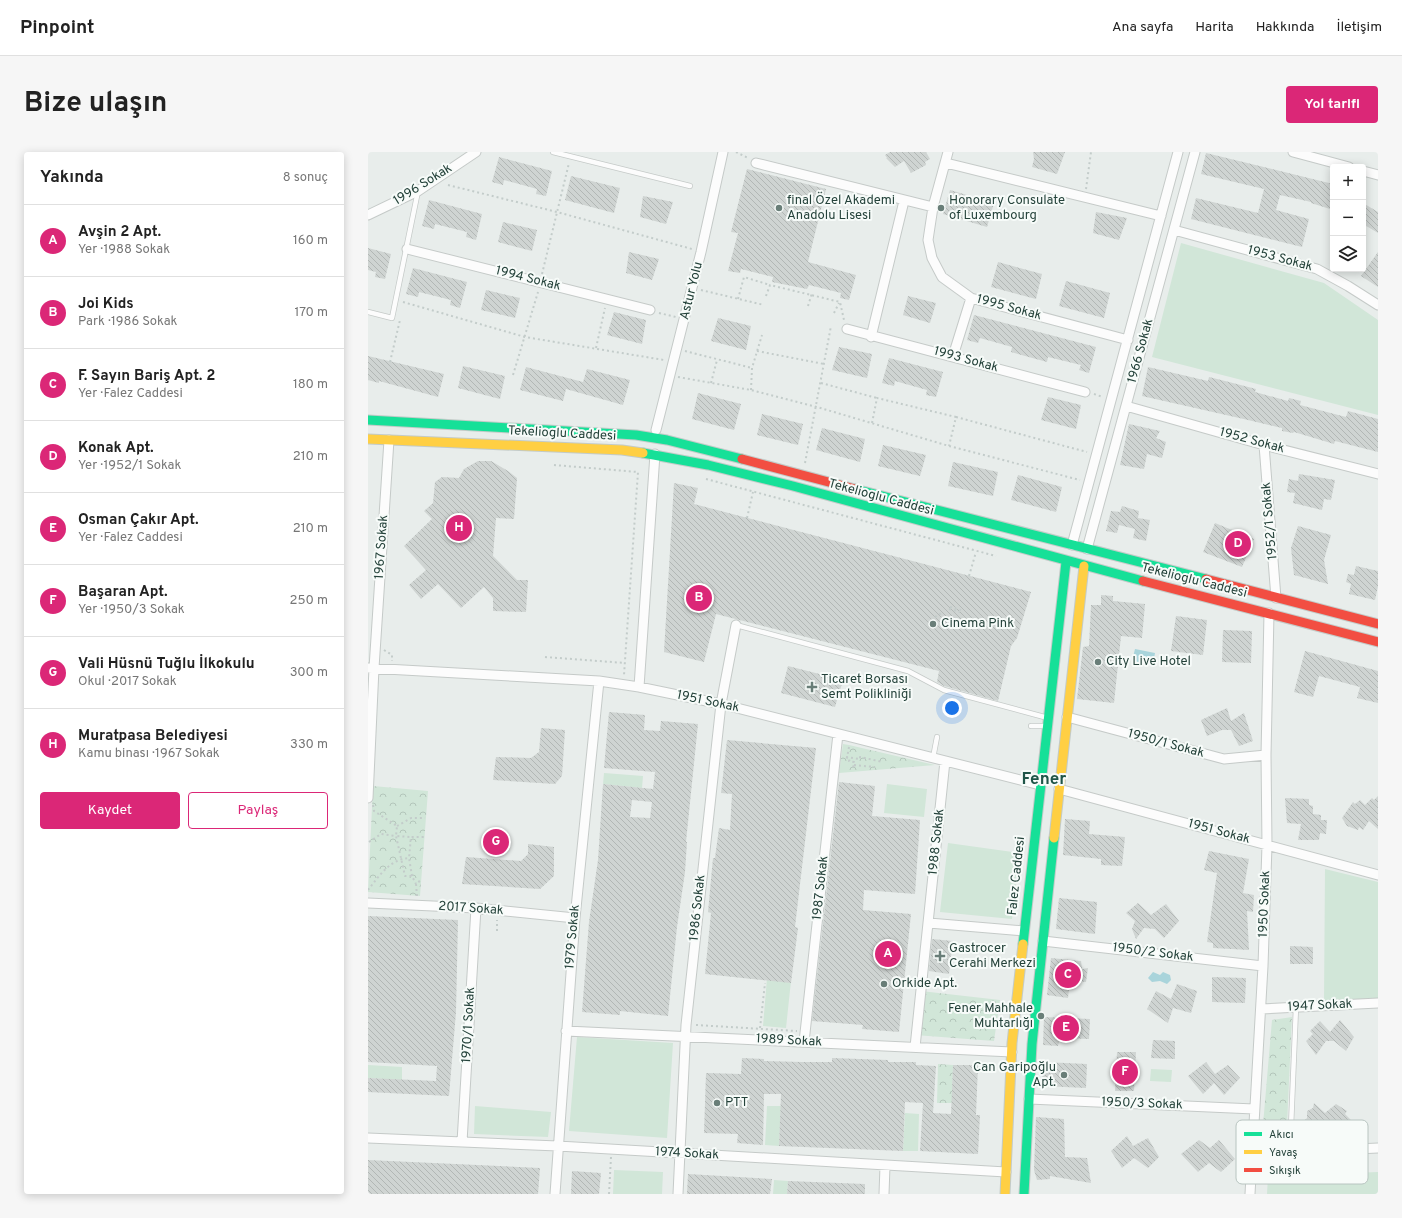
<!DOCTYPE html>
<html lang="tr">
<head>
<meta charset="utf-8">
<style>
	body { margin:0; font-family:Overpass,sans-serif; background:#f6f6f6; color:#222 }
	.controls { position:absolute; right:12px; top:12px; display:grid; overflow:hidden; border-radius:4px; box-shadow:0 2px 10px #0003 }
	.controls button { width:36px; height:36px; display:grid; place-items:center; padding:0; border:0; border-bottom:1px solid #e0e0e0; background:#fff; color:#222; font:20px sans-serif }
	.you { position:absolute; left:584px; top:556px; width:14px; height:14px; margin:-10px; border:3px solid #fff; border-radius:50%; background:#1a73e8; box-shadow:0 0 0 6px #1a73e833 }
	.badge { display:grid; place-items:center; width:26px; height:26px; border-radius:50%; background:#db2777; color:#fff; font-size:13px; font-weight:700 }
	.pin { position:absolute; translate:-50% -50%; border:2px solid #fff; box-shadow:0 1px 4px #0006 }
	.list { margin:0; padding:0; list-style:none }
	h2 { display:flex; justify-content:space-between; align-items:center; height:52px; margin:0; padding:0 16px; font-size:17px }
	h2 small { font-size:13px; font-weight:400; color:#767676 }
	.list li { display:grid; grid-template-columns:26px 1fr auto; gap:12px; align-items:center; box-sizing:border-box; height:72px; padding:0 16px; border-top:1px solid #e0e0e0 }
	.list b { display:block; font-size:15px; white-space:nowrap }
	.list p { margin:0; font-size:13px; white-space:nowrap; color:#767676 }
	.list em { font-size:13px; font-style:normal; color:#767676 }
	.actions { display:flex; gap:8px; padding:12px 16px }
	.actions a { flex:1; padding:9px 0; border:1px solid #db2777; border-radius:4px; text-align:center; font-size:14px; color:#db2777 }
	.actions .main { background:#db2777; color:#fff }
	.icon { flex:none; width:22px; height:22px; fill:none; stroke:currentColor; stroke-width:2; stroke-linecap:round; stroke-linejoin:round }
	.map { position:relative; flex:none; width:1010px; height:1042px; overflow:hidden; border-radius:4px }
	header { display:flex; align-items:center; gap:24px; box-sizing:border-box; height:56px; padding:0 20px; background:#fff; border-bottom:1px solid #e0e0e0 }
	header strong { font-size:19px }
	nav { display:flex; gap:22px; margin-inline-start:auto; font-size:14px }
	.intro { display:flex; align-items:center; justify-content:space-between; box-sizing:border-box; height:96px; padding:0 24px }
	h1 { margin:0; font-size:28px }
	.button { padding:10px 18px; border-radius:4px; background:#db2777; color:#fff; font-size:14px; font-weight:700 }
	main { display:flex; gap:24px; padding:0 24px }
	aside { flex:1; background:#fff; border-radius:4px; box-shadow:0 2px 10px #0003 }
	.map>svg:first-child { display:block }
	.grass { fill:#d1e6d8 }
	.park { fill:url(#park-crowns) }
	.water { fill:#a9d4db }
	.building { fill:url(#building-back-hatch); fill-rule:evenodd }
	.lines { fill:none; stroke-linecap:round; stroke-linejoin:round }
	.lane-casing { stroke:#c5cac8; stroke-width:6 }
	.street-casing { stroke:#c5cac8; stroke-width:11 }
	.fast-casing { stroke:#c3cbc8; stroke-width:11 }
	.slow-casing { stroke:#c3cbc8; stroke-width:11 }
	.jam-casing { stroke:#c3cbc8; stroke-width:11 }
	.path { stroke:#c3ccca; stroke-width:2; stroke-dasharray:2 3; stroke-linecap:butt }
	.lane { stroke:#fcfcfc; stroke-width:4.5 }
	.street { stroke:#fcfcfc; stroke-width:9 }
	.fast { stroke:#16e098; stroke-width:9 }
	.slow { stroke:#ffcf43; stroke-width:9 }
	.jam { stroke:#f24e42; stroke-width:9 }
	.poi-dot { fill:#697e78; stroke:#f7fbf9; stroke-width:1.5 }
	.labels { text-anchor:middle; dominant-baseline:central; stroke-width:4; stroke-linejoin:round; paint-order:stroke }
	.street-label { font-size:13px; fill:#24423a; stroke:#f7fbf9 }
	.poi-label { font-size:13px; fill:#24423a; stroke:#f7fbf9; text-anchor:start }
	.district-label { font-size:17px; font-weight:bold; fill:#1f5548; stroke:#f7fbf9 }
	.key { fill:#f7fbf9; stroke:#b8c4c0; stroke-width:1 }
	.key-label { font-size:11px; fill:#24423a }
</style>
</head>
<body>
<header>
<strong>Pinpoint</strong>
<nav><a>Ana sayfa</a><a>Harita</a><a>Hakkında</a><a>İletişim</a></nav>
</header>
<div class="intro"><h1>Bize ulaşın</h1><a class="button">Yol tarifi</a></div>
<main>
<aside>
<h2>Yakında<small>8 sonuç</small></h2>
<ul class="list">
<li><span class="badge">A</span><div><b>Avşin 2 Apt.</b><p>Yer · 1988 Sokak</p></div><em>160 m</em></li>
<li><span class="badge">B</span><div><b>Joi Kids</b><p>Park · 1986 Sokak</p></div><em>170 m</em></li>
<li><span class="badge">C</span><div><b>F. Sayın Bariş Apt. 2</b><p>Yer · Falez Caddesi</p></div><em>180 m</em></li>
<li><span class="badge">D</span><div><b>Konak Apt.</b><p>Yer · 1952/1 Sokak</p></div><em>210 m</em></li>
<li><span class="badge">E</span><div><b>Osman Çakır Apt.</b><p>Yer · Falez Caddesi</p></div><em>210 m</em></li>
<li><span class="badge">F</span><div><b>Başaran Apt.</b><p>Yer · 1950/3 Sokak</p></div><em>250 m</em></li>
<li><span class="badge">G</span><div><b>Vali Hüsnü Tuğlu İlkokulu</b><p>Okul · 2017 Sokak</p></div><em>300 m</em></li>
<li><span class="badge">H</span><div><b>Muratpasa Belediyesi</b><p>Kamu binası · 1967 Sokak</p></div><em>330 m</em></li>
</ul>
<div class="actions"><a class="main">Kaydet</a><a>Paylaş</a></div>
</aside>
<div class="map">
<svg width="1010" height="1042" viewBox="0 0 1010 1042">
	<defs>
		<pattern id="park-crowns" width="20" height="18" patternUnits="userSpaceOnUse"><rect width="20" height="18" fill="#d1e6d8"/><path d="M2 6a3 3 0 1 1 6 0M12 15a3 3 0 1 1 6 0" fill="none" stroke="#b3c6ba"/></pattern>
		<pattern id="building-back-hatch" width="6" height="6" patternUnits="userSpaceOnUse"><rect width="6" height="6" fill="#cfd4d2"/><path d="M-1 5l2 2M0 0l6 6M5-1l2 2" fill="none" stroke="#b2b7b5"/></pattern>
	</defs>
	<rect width="100%" height="100%" fill="#e8edeb"/>
	<!-- grass -->
	<path class="grass" d="M813,91L956,131L1010,168V263L784,205Z
		M236,621L275,624L274,636L235,632Z
		M519,632L559,637L556,665L516,661Z
		M580,691L651,701L644,767L572,760Z
		M957,717L1010,730V846L956,849Z
		M399,826L423,829L418,876L395,874Z
		M209,885L305,891L299,986L201,979Z
		M0,913L34,915V928L0,926Z
		M783,917L804,918L803,930L782,929Z
		M107,954L183,960L180,985L106,982Z
		M399,954H413L411,994L397,993Z
		M537,961L551,962L550,999H535Z
		M246,1018L295,1020L294,1042H245Z
		M1010,1020V1042H899L900,1024Z
		M406,1028L420,1029L419,1042H405Z"/>
	<!-- park -->
	<path class="park" d="M475,592L481,593L567,613L471,621Z
		M5,634L60,639L52,744L0,740Z
		M553,839L632,848L626,889L547,883Z
		M924,865L918,994L893,996L904,868Z
		M570,912L585,913L584,951H569Z"/>
	<!-- water -->
	<path class="water" d="M767,497L787,501L785,512L764,509Z
		M785,820L792,823L795,820L802,823L803,828L799,832L792,829L784,830L780,826Z"/>
	<!-- building -->
	<path class="building" d="M522,0H558L562,7L557,10L558,13L543,21L536,9L527,15L518,6H519L517,3Z
		M665,0H697L689,22L664,15L666,7Z
		M838,1L965,32V45L962,57L943,51V50L912,43L908,58L941,67L934,95L823,67L828,46L890,61L896,37L833,22Z
		M131,5L184,19L178,44L168,42L169,37L136,28L135,33L124,30Z
		M379,17L458,37L440,110L488,123L481,148L472,146L473,141L441,133L439,137L404,130L405,125L373,117L372,121L360,119L370,81L363,80Z
		M203,24L252,36L246,61L197,48Z
		M582,38L626,51L619,75L575,62Z
		M275,44L305,50L298,72L272,65Z
		M61,48L114,62L108,88L98,85L99,80L67,72L66,77L54,74Z
		M995,51L1010,60V81L995,72Z
		M728,60L759,66L751,88L725,81Z
		M135,70L169,78L164,99L130,90Z
		M0,96L23,102L17,127L7,125L8,120L0,118Z
		M261,100L291,107L284,128L258,121Z
		M1010,100V135L993,124Z
		M630,110L674,122L668,147L623,135Z
		M45,116L99,130L92,156L82,153L83,148L51,140L50,145L38,142Z
		M698,129L742,141L736,166L691,154Z
		M118,138L152,146L147,166L113,158Z
		M540,144L568,151L562,171L535,163Z
		M246,160L278,168L274,192L239,183Z
		M606,163L728,195L721,221L711,218L713,213L680,205L679,210L643,200L644,195L612,186L610,191L599,188Z
		M350,166L383,174L378,198L343,189Z
		M471,195L504,202L499,226L464,218Z
		M0,204L76,222L70,245L11,229V231L0,228Z
		M521,206L575,220L568,245L558,243L559,238L527,229L526,234L514,231Z
		M95,214L137,224L132,247L90,236Z
		M158,215L215,230L219,217L262,228L255,253L198,237L195,249L152,238Z
		M780,215L840,229L841,225L861,230L888,237L887,240L920,249L921,246L933,249L932,253L978,265L980,259L1010,267V300L967,289L966,292L926,280L925,281L914,279V276L880,268L774,244Z
		M330,241L373,252L366,278L324,267Z
		M680,245L713,253L708,277L673,268Z
		M394,262L435,272L430,293L389,283Z
		M761,272L792,279L788,286L798,290L794,306L779,302L776,317L752,313Z
		M454,276L497,287L492,310L448,298Z
		M515,293L558,303L552,324L510,314Z
		M110,309H123L140,319L149,326L146,367L128,366L125,404L149,428H160L158,460L125,459V446L116,435L93,456L70,432L53,447L41,433L58,418L36,394L64,367L56,359L65,351L67,330L74,325L91,326L96,317Z
		M585,310L630,320L625,344L580,334Z
		M931,322L967,328L963,348L956,347L954,358L925,351L927,341L919,340L921,327L930,329Z
		M650,323L694,335L688,360L643,348Z
		M306,331L330,336L326,352L663,440L649,486L643,494L630,549L576,534L569,530L571,519L348,462L336,510L296,500Z
		M754,354L771,359L770,366L782,368L778,389L765,386L767,377L751,373L749,381L738,379L743,359L752,360Z
		M847,371L886,387L874,415L835,400Z
		M930,374L963,383L956,408L960,432L926,423L923,396Z
		M988,414L1010,419V434L1007,448L981,442L983,432L978,430L980,422L986,423Z
		M733,443L745,444V449L777,452L774,486L753,484L746,551L709,547L715,495L721,494L723,453H733Z
		M808,464L839,468L835,503L803,499Z
		M855,478L884,479L883,511L854,510Z
		M937,499L1010,519V551L989,546L992,535L951,524L945,545L926,540Z
		M420,514L475,528L467,555L413,541Z
		M859,556L863,569L876,561L885,589L871,594L863,578H854L839,584L833,568Z
		M241,560L277,563L276,578L292,579L293,569L330,572L318,690H319L317,720L309,775L300,864L252,859V863L214,860L221,770L230,708L235,632L285,637L287,620L236,616ZM264,648L284,650L282,666L262,665Z
		M173,576L197,578L194,624L187,632L125,628L128,605L163,606L171,600Z
		M359,588L448,596L427,775L430,776L423,831L337,822L343,761L340,760L345,706H347L351,676L362,678L364,642L353,641Z
		M471,630L507,634L504,664L552,668L547,742L496,738L495,758L543,762L531,880L494,877L495,873L444,869Z
		M1010,644V677L1001,669L995,678L991,675L990,678L979,674L974,666L985,650L987,652L992,648L997,653L1004,646L1006,648Z
		M917,646L941,647V653L945,654V662L953,663V668H959L958,682L952,681L951,688H930L933,672L919,671Z
		M697,667L722,669L721,682L757,685L754,714L733,713V707L695,703Z
		M160,692L186,695V724L172,737L94,732L98,705L153,709L160,702Z
		M841,699L881,707L875,741L886,743L885,760L879,759L881,798L845,796V791L839,790L849,721L836,718Z
		M691,746L729,750L727,782L688,777Z
		M770,751L783,763L798,752L811,769L796,786L787,777L776,776L768,787L764,777L767,769L758,761Z
		M0,764L90,768L88,860L81,944L0,940V926L68,929L69,914L0,910Z
		M564,787L585,789L581,822L561,819Z
		M922,794L945,795V812H922Z
		M683,806L713,809L714,817L720,816L718,830L702,828L700,846L679,843Z
		M844,825L878,826L877,851L844,850Z
		M809,832L829,839L823,861L805,856L800,871L779,857L788,839L803,847Z
		M676,865L722,867L721,887L692,886L690,894L675,893Z
		M972,868L986,885L978,899L966,889H958L948,903L938,889L945,882L942,879L952,869L962,880Z
		M785,888L807,889V907L783,906Z
		M749,900H768L766,939H747Z
		M374,906L396,907V909L434,910H464V906L520,908V910H548V913L568,914L565,961L583,962L585,913H610L608,963H612L610,1002L552,999L555,951L537,950L535,999L411,994L413,942H396L395,993L369,991L370,982L336,981L338,921L373,922Z
		M675,910L719,912L718,936L674,934Z
		M838,910L847,922L860,913L872,926L856,943L846,931L835,942L820,924Z
		M946,951L957,961L968,952L979,959L977,962L984,969L976,974L979,978L972,982L964,972H954L943,984L935,970L939,966V959L945,956Z
		M668,965L696,967L697,1005L719,1006L723,1031L682,1024V1027L669,1028L666,1018Z
		M759,984L765,994L780,986L791,1005L780,1016L766,1006L754,1016L743,999Z
		M831,988L842,996L851,988L867,1007L853,1020L841,1011L830,1020L813,1002Z
		M0,1008L172,1016L170,1042H0Z
		M204,1019L233,1021L231,1042H203Z
		M320,1022L404,1027L402,1042H319Z
		M420,1029L497,1032V1042H419Z"/>
	<g class="lines">
		<!-- lane casing -->
		<g class="lane-casing">
			<path id="lane" d="M185,0L322,34
				M0,160L24,166L50,39
				M368,473L540,519L576,538L680,566
				M663,574H679
				M565,606L569,585
				M922,999L928,855"/>
		</g>
		<!-- street casing -->
		<g class="street-casing">
			<path id="street" d="M580,0L565,55L560,88L564,106L574,125L603,146L760,188
				M925,0L981,15
				M388,11L565,55
				M578,11L793,64
				M995,19L1010,23
				M0,63L50,39L108,0
				M806,78L949,117L980,134L1010,153
				M39,97L282,158
				M479,177L717,240
				M503,185L536,49
				M585,204L603,146
				M758,254L896,293L1010,322
				M288,278L333,100L355,0
				M896,293L908,446
				M704,393L810,0
				M719,397L827,0
				M0,516L231,529L271,535L353,552L672,633
				M271,535L287,302
				M699,565L856,607L898,603
				M691,637L1010,723
				M0,646L6,516L21,288
				M0,751L108,756L207,766
				M561,771L656,779
				M675,789L895,814
				M894,857L1010,851
				M198,879L644,900
				M436,890L470,582
				M547,895L577,609
				M661,947L886,957
				M0,986L190,994L638,1020
				M94,990L108,756
				M884,1002L1010,996
				M187,1042L207,766L231,529
				M310,1042L318,873L353,552L368,473
				M516,1042L517,1014
				M882,1042L895,814L899,693L898,603L901,461"/>
		</g>
		<!-- fast casing -->
		<g class="fast-casing">
			<path id="fast" d="M0,268L268,283L299,288L374,307
				M275,301L340,313L425,334L775,429
				M487,337L838,427
				M655,792L698,410
				M656,1042L664,892L686,686"/>
		</g>
		<!-- slow casing -->
		<g class="slow-casing">
			<path id="slow" d="M0,287L254,298L275,301
				M686,686L716,414
				M637,1042L644,891L655,792"/>
		</g>
		<!-- jam casing -->
		<g class="jam-casing">
			<path id="jam" d="M374,307L487,337
				M838,427L1010,472
				M775,429L1010,490"/>
		</g>
		<!-- path -->
		<path class="path" d="M368,0L380,6
			M80,33L189,60L324,97
			M718,37L723,0
			M174,122L201,11
			M333,138L396,153
			M398,144L402,133L472,150L476,168
			M370,147L376,125L402,133
			M35,150L157,185L296,208
			M440,154L444,141
			M291,161L308,165
			M466,161L471,151
			M228,196L237,156
			M317,199L384,216
			M389,199L456,212
			M22,210L32,168
			M145,223L170,140
			M310,225L383,238L449,255L581,294L712,328
			M343,231L349,208
			M453,231L509,246
			M383,238L384,216L394,183
			M726,242L735,245
			M588,265L719,300
			M504,271L509,246L588,265L581,294
			M437,311L463,174
			M186,313L270,320L256,523
			M338,327L628,404
			M379,366L385,340
			M601,424L608,400
			M582,455L593,458
			M581,457L592,460
			M567,465L575,460
			M16,498L24,503V509
			M177,505L257,511
			M481,595L479,606L482,607L481,609L486,610L485,618
			M478,605L492,607V605L515,610
			M486,613L507,615
			M5,653L6,659L29,674L28,684L43,685
			M29,674L43,666H57
			M1,690L13,682L28,684L37,724H44L48,732
			M44,724L41,706L43,685H56
			M0,738C11,724 22,707 41,706
			M49,744L48,732L53,728
			M129,779V768
			M328,873L429,879
			M392,876L397,831
			M241,1042L243,1005"/>
		<!-- lane -->
		<use href="#lane" class="lane"/>
		<!-- street -->
		<use href="#street" class="street"/>
		<!-- fast -->
		<use href="#fast" class="fast"/>
		<!-- slow -->
		<use href="#slow" class="slow"/>
		<!-- jam -->
		<use href="#jam" class="jam"/>
	</g>
	<!-- markers -->
	<g class="poi-dot">
		<circle cx="411" cy="56" r="4"/>
		<circle cx="573" cy="56" r="4"/>
		<circle cx="565" cy="472" r="4"/>
		<circle cx="730" cy="510" r="4"/>
		<path d="M442 529h4v4h4v4h-4v4h-4v-4h-4v-4h4z"/>
		<path d="M570 798h4v4h4v4h-4v4h-4v-4h-4v-4h4z"/>
		<circle cx="516" cy="832" r="4"/>
		<circle cx="673" cy="864" r="4"/>
		<circle cx="696" cy="923" r="4"/>
		<circle cx="349" cy="951" r="4"/>
	</g>
	<g class="labels">
		<!-- street labels -->
		<g class="street-label">
			<text transform="translate(55 33) rotate(-32)">1996 Sokak</text>
			<text transform="translate(912 107) rotate(15)">1953 Sokak</text>
			<text transform="translate(160 127) rotate(14)">1994 Sokak</text>
			<text transform="translate(324 139) rotate(-76)">Astur Yolu</text>
			<text transform="translate(641 156) rotate(15)">1995 Sokak</text>
			<text transform="translate(773 199) rotate(-75)">1966 Sokak</text>
			<text transform="translate(598 208) rotate(15)">1993 Sokak</text>
			<text transform="translate(194 282) rotate(3)">Tekelioglu Caddesi</text>
			<text transform="translate(884 289) rotate(15)">1952 Sokak</text>
			<text transform="translate(513 346) rotate(15)">Tekelioglu Caddesi</text>
			<text transform="translate(902 369) rotate(-95)">1952/1 Sokak</text>
			<text transform="translate(14 395) rotate(-86)">1967 Sokak</text>
			<text transform="translate(826 429) rotate(14)">Tekelioglu Caddesi</text>
			<text transform="translate(340 550) rotate(12)">1951 Sokak</text>
			<text transform="translate(798 592) rotate(15)">1950/1 Sokak</text>
			<text transform="translate(851 680) rotate(15)">1951 Sokak</text>
			<text transform="translate(569 690) rotate(-84)">1988 Sokak</text>
			<text transform="translate(649 724) rotate(-84)">Falez Caddesi</text>
			<text transform="translate(453 736) rotate(-84)">1987 Sokak</text>
			<text transform="translate(897 752) rotate(-88)">1950 Sokak</text>
			<text transform="translate(330 756) rotate(-84)">1986 Sokak</text>
			<text transform="translate(103 757) rotate(4)">2017 Sokak</text>
			<text transform="translate(205 785) rotate(-85)">1979 Sokak</text>
			<text transform="translate(785 801) rotate(7)">1950/2 Sokak</text>
			<text transform="translate(952 854) rotate(-3)">1947 Sokak</text>
			<text transform="translate(101 873) rotate(-87)">1970/1 Sokak</text>
			<text transform="translate(421 889) rotate(3)">1989 Sokak</text>
			<text transform="translate(774 952) rotate(2)">1950/3 Sokak</text>
			<text transform="translate(319 1002) rotate(3)">1974 Sokak</text>
		</g>
		<!-- poi labels -->
		<g class="poi-label">
			<text x="419" y="49">final Özel Akademi<tspan x="419" dy="15">Anadolu Lisesi</tspan></text>
			<text x="581" y="49">Honorary Consulate<tspan x="581" dy="15">of Luxembourg</tspan></text>
			<text x="573" y="472">Cinema Pink</text>
			<text x="738" y="510">City Live Hotel</text>
			<text x="453" y="528">Ticaret Borsası<tspan x="453" dy="15">Semt Polikliniği</tspan></text>
			<text x="581" y="797">Gastrocer<tspan x="581" dy="15">Cerahi Merkezi</tspan></text>
			<text x="524" y="832">Orkide Apt.</text>
			<text x="665" y="857" text-anchor="end">Fener Mahhale<tspan x="665" dy="15">Muhtarlığı</tspan></text>
			<text x="688" y="916" text-anchor="end">Can Garipoğlu<tspan x="688" dy="15">Apt.</tspan></text>
			<text x="357" y="951">PTT</text>
		</g>
		<!-- district labels -->
		<g class="district-label">
			<text x="676" y="628">Fener</text>
		</g>
	</g>
	<!-- legend -->
	<rect x="868" y="968" width="132" height="64" rx="6" class="key"/>
	<rect x="876" y="980" width="18" height="4" fill="#16e098"/>
	<rect x="876" y="998" width="18" height="4" fill="#ffcf43"/>
	<rect x="876" y="1016" width="18" height="4" fill="#f24e42"/>
	<g class="key-label">
		<text x="901" y="986">Akıcı</text>
		<text x="901" y="1004">Yavaş</text>
		<text x="901" y="1022">Sıkışık</text>
	</g>
</svg>
<div class="controls">
<button>+</button>
<button>−</button>
<button><svg class="icon" aria-label="layers" viewBox="0 0 24 24"><path d="M12 4l9 5-9 5-9-5zM3 14l9 5 9-5"/></svg></button>
</div>
<div class="you"></div>
<div class="pin badge" style="left:520px;top:802px">A</div>
<div class="pin badge" style="left:331px;top:446px">B</div>
<div class="pin badge" style="left:700px;top:823px">C</div>
<div class="pin badge" style="left:870px;top:392px">D</div>
<div class="pin badge" style="left:698px;top:876px">E</div>
<div class="pin badge" style="left:757px;top:920px">F</div>
<div class="pin badge" style="left:128px;top:690px">G</div>
<div class="pin badge" style="left:91px;top:376px">H</div>
</div>
</main>
</body>
</html>
